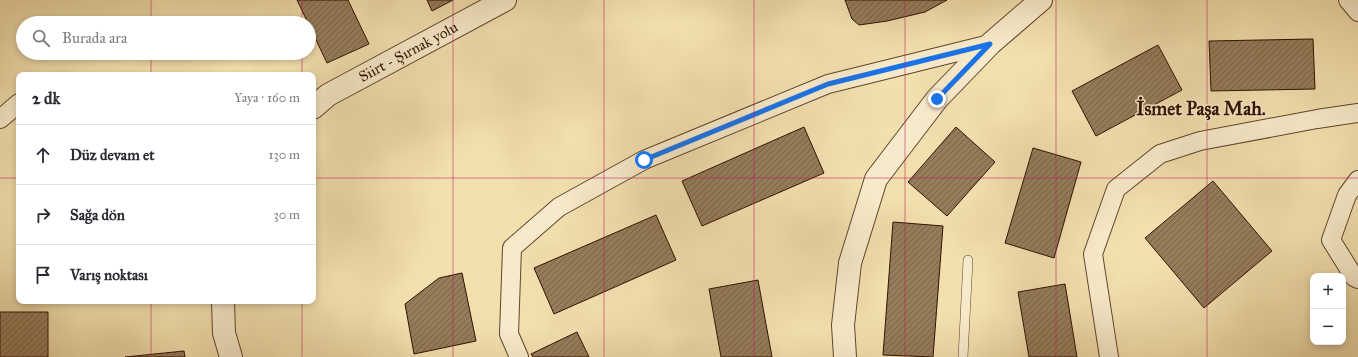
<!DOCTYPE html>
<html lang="tr">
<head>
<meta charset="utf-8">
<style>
	body { margin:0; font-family:"IM FELL Great Primer",serif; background:#f2f2f3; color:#2b2b33 }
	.controls { position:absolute; right:12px; bottom:12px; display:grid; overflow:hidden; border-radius:8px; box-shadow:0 2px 6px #0003 }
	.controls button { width:36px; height:36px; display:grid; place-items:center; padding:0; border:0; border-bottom:1px solid #e1e1e2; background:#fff; color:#2b2b33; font:20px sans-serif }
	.stop { position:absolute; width:12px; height:12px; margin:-9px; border:3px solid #1a73e8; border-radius:50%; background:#fff }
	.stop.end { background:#1a73e8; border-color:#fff; box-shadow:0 1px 4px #0008 }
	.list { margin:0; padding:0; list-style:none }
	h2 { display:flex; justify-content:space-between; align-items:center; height:52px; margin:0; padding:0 16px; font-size:17px }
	h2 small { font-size:13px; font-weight:400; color:#7c7c81 }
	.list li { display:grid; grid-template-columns:26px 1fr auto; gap:12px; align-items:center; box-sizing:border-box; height:60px; padding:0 16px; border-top:1px solid #e1e1e2 }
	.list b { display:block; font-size:15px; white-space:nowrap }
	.list em { font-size:13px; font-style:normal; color:#7c7c81 }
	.icon { flex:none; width:22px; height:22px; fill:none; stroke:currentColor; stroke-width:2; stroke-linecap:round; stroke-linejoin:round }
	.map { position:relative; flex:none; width:1358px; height:357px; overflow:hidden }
	.search { position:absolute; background:#fff; box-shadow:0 2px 6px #0003; left:16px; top:16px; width:300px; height:44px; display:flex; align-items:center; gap:10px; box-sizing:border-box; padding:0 14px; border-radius:22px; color:#7c7c81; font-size:15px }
	.panel { position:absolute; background:#fff; box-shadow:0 2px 6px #0003; left:16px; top:72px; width:300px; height:232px; border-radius:8px }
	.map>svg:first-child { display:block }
	.building { fill:url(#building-hatch); stroke:#311101 }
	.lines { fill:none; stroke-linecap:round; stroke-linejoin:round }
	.service-casing { stroke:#61442c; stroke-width:10 }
	.minor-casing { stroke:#61442c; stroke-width:20 }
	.tertiary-casing { stroke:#61442c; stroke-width:24 }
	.service { stroke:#f7eaca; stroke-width:9 }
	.minor { stroke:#f7eaca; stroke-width:18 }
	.tertiary { stroke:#f7eaca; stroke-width:22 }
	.route { stroke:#1a73e8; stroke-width:5 }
	.grid { fill:none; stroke:#c2185b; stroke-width:1; stroke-opacity:0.55 }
	.labels { text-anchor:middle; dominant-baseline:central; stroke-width:3; stroke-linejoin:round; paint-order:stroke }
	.street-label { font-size:15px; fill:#311101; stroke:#f7eaca }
	.district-label { font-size:19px; font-weight:bold; fill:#311101; stroke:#f7eaca }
</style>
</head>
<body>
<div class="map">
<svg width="1358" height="357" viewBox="0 0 1358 357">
	<defs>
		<pattern id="building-hatch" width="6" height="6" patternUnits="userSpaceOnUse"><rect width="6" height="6" fill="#957c5b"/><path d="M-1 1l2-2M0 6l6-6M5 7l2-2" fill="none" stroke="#7a6449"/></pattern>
	</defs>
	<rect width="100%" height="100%" fill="#f2dfae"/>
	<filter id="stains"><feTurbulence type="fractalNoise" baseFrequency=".005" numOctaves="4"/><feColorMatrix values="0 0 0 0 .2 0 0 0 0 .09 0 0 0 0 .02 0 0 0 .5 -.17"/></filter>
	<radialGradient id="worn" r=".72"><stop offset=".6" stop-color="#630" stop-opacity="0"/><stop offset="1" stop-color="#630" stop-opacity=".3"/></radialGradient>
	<!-- building -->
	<path class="building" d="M297,0H348L369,44L327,63Z
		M427,0H453L432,11Z
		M845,0H947L925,12L887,21L859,25L852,19Z
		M1313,39L1315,89L1211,91L1209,41Z
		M1158,45L1182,90L1096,136L1072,91Z
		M804,127L824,173L702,226L682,181Z
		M956,127L995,162L947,216L908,182Z
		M1033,148L1081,162L1054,258L1005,243Z
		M1213,181L1272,251L1204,308L1145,238Z
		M656,215L676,260L554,314L534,268Z
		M893,222L943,226L933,357L883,355Z
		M462,273L476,341L414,354L405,304L439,278Z
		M758,280L772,357H721L709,289Z
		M1065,284L1077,357H1029L1018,292Z
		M0,312H48V357H0Z
		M577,332L589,357H533L531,354Z
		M184,351L185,357H125Z"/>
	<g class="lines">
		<!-- service casing -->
		<g class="service-casing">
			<path id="service" d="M963,357L968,260"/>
		</g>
		<!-- minor casing -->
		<g class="minor-casing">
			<path id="minor" d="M1348,0L1358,12
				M0,119L19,103
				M1358,180L1347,195L1331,240L1354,277L1358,279
				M519,357L509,334L512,248L559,207L644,160L828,84L990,44
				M1109,357L1093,254L1116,189L1160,154L1200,141L1317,119L1358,113"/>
		</g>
		<!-- tertiary casing -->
		<g class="tertiary-casing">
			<g id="tertiary">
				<path id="s1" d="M313,108L328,95L505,0"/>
				<path d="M223,301L224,333L231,357"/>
				<path d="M845,357L843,325L850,263L876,179L937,99L990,44L1041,0"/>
			</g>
		</g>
		<!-- service -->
		<use href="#service" class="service"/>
		<!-- minor -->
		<use href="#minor" class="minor"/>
		<!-- tertiary -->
		<use href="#tertiary" class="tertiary"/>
	</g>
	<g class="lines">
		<!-- route -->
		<path class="route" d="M644,160L828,84L990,44L937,99"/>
	</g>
	<!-- grid -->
	<path class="grid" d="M151,0V23M302,0V23M453,0V357M604,0V357M754,0V357M905,0V357M1056,0V357M1207,0V357M151,53V75M302,53V75M0,178H19M313,178H1358M151,301V357M302,301V357"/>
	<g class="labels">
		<!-- street labels -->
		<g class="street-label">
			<text stroke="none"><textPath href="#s1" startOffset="111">Siirt - Şırnak yolu</textPath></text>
		</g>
		<!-- district labels -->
		<g class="district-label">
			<text x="1201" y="108">İsmet Paşa Mah.</text>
		</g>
	</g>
	<rect width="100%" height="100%" filter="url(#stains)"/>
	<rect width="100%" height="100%" fill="url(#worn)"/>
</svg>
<div class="controls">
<button>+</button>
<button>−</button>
</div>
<div class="stop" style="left:644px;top:160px"></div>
<div class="stop end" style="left:937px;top:99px"></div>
<div class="search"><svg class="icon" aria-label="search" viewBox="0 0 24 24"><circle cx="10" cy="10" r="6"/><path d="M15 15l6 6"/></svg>Burada ara</div>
<section class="panel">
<h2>2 dk<small>Yaya · 160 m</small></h2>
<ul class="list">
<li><svg class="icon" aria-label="ahead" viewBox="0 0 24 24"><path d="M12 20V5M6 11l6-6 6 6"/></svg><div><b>Düz devam et</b></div><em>130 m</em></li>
<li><svg class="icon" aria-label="right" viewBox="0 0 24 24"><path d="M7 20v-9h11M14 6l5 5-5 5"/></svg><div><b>Sağa dön</b></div><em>30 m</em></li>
<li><svg class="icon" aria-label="arrive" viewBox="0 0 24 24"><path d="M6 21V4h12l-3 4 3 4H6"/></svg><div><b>Varış noktası</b></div></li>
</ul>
</section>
</div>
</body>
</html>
